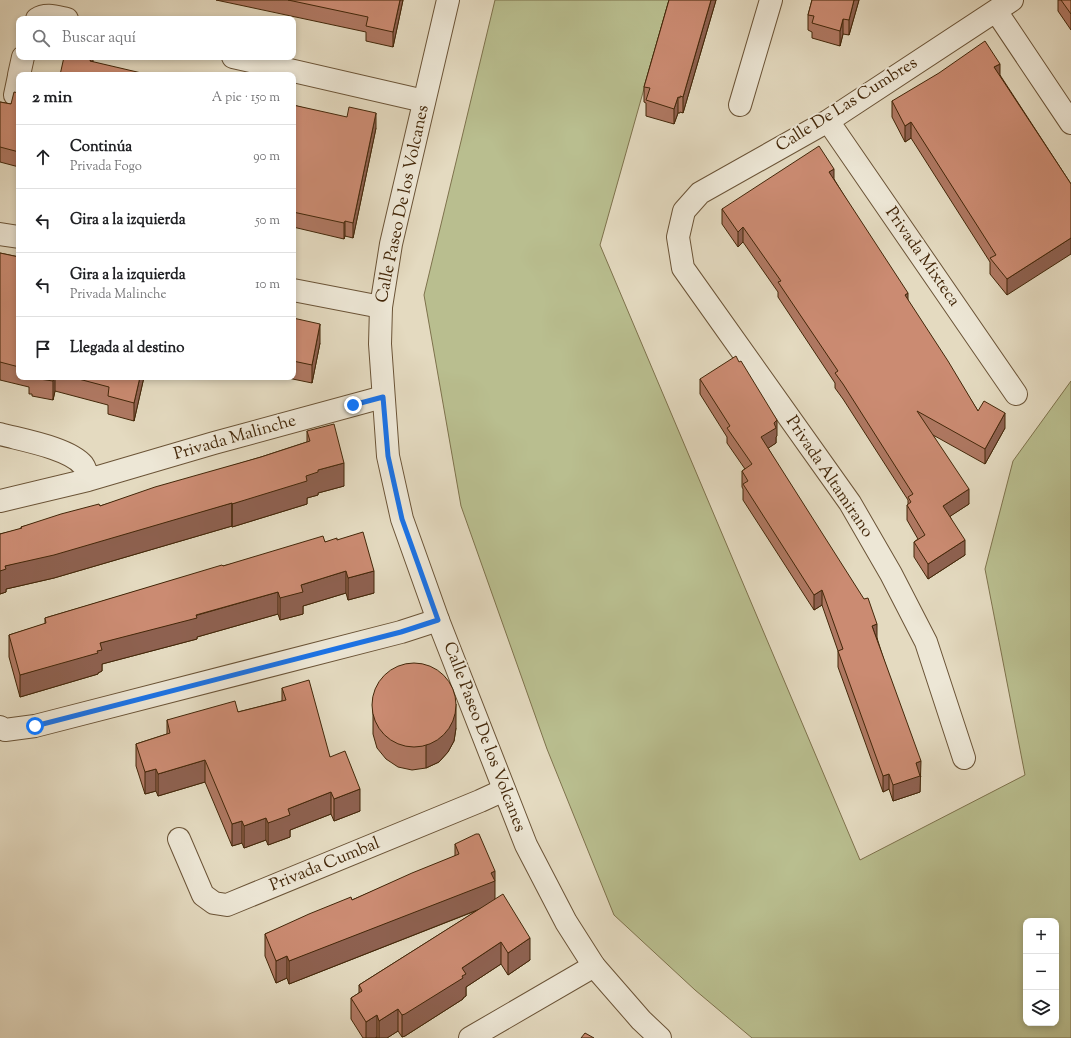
<!DOCTYPE html>
<html lang="es">
<head>
<meta charset="utf-8">
<style>
	body { margin:0; font-family:"Sorts Mill Goudy",serif; background:#f2f2f2; color:#202124 }
	.controls { position:absolute; right:12px; bottom:12px; display:grid; overflow:hidden; border-radius:8px; box-shadow:0 2px 6px #0003 }
	.controls button { width:36px; height:36px; display:grid; place-items:center; padding:0; border:0; border-bottom:1px solid #e0e0e0; background:#fff; color:#202124; font:20px sans-serif }
	.stop { position:absolute; width:12px; height:12px; margin:-9px; border:3px solid #1a73e8; border-radius:50%; background:#fff }
	.stop.end { background:#1a73e8; border-color:#fff; box-shadow:0 1px 4px #0008 }
	.list { margin:0; padding:0; list-style:none }
	h2 { display:flex; justify-content:space-between; align-items:center; height:52px; margin:0; padding:0 16px; font-size:17px }
	h2 small { font-size:13px; font-weight:400; color:#757577 }
	.list li { display:grid; grid-template-columns:26px 1fr auto; gap:12px; align-items:center; box-sizing:border-box; height:64px; padding:0 16px; border-top:1px solid #e0e0e0 }
	.list b { display:block; font-size:15px; white-space:nowrap }
	.list p { margin:0; font-size:13px; white-space:nowrap; color:#757577 }
	.list em { font-size:13px; font-style:normal; color:#757577 }
	.icon { flex:none; width:22px; height:22px; fill:none; stroke:currentColor; stroke-width:2; stroke-linecap:round; stroke-linejoin:round }
	.map { position:relative; flex:none; width:1071px; height:1038px; overflow:hidden }
	.search { position:absolute; background:#fff; box-shadow:0 2px 6px #0003; left:16px; top:16px; width:280px; height:44px; display:flex; align-items:center; gap:10px; box-sizing:border-box; padding:0 14px; border-radius:8px; color:#757577; font-size:15px }
	.panel { position:absolute; background:#fff; box-shadow:0 2px 6px #0003; left:16px; top:72px; width:280px; height:308px; border-radius:8px }
	.map>svg:first-child { display:block }
	.green { fill:#b9be8f; stroke:#7e724c; fill-rule:evenodd }
	.lines { fill:none; stroke-linecap:round; stroke-linejoin:round }
	.minor-casing { stroke:#6b5437; stroke-width:24 }
	.tertiary-casing { stroke:#6b5437; stroke-width:24 }
	.minor { stroke:#ede7d6; stroke-width:22 }
	.tertiary { stroke:#ede7d6; stroke-width:22 }
	.wall { fill:#af7862; stroke:#432709 }
	.shaded-wall { fill:#8e6150; stroke:#432709 }
	.building { fill:#cb8b72; stroke:#432709 }
	.route { stroke:#1a73e8; stroke-width:5 }
	.labels { text-anchor:middle; dominant-baseline:central; stroke-width:4; stroke-linejoin:round; paint-order:stroke }
	.street-label { font-size:17px; fill:#432709; stroke:#ede7d6 }
</style>
</head>
<body>
<div class="map">
<svg width="1071" height="1038" viewBox="0 0 1071 1038">
	<rect width="100%" height="100%" fill="#e4dac0"/>
	<filter id="stains"><feTurbulence type="fractalNoise" baseFrequency=".005" numOctaves="4"/><feColorMatrix values="0 0 0 0 .2 0 0 0 0 .09 0 0 0 0 .02 0 0 0 .5 -.17"/></filter>
	<radialGradient id="worn" r=".72"><stop offset=".6" stop-color="#630" stop-opacity="0"/><stop offset="1" stop-color="#630" stop-opacity=".3"/></radialGradient>
	<!-- green -->
	<path class="green" d="M495,0H669L600,245L860,860L1025,775L985,569L1013,461L1071,381V1038H752L695,990L614,915L547,749L461,506L424,295ZM1026,921H1056V1023H1026Z"/>
	<g class="lines">
		<!-- minor casing -->
		<g class="minor-casing">
			<path id="minor" d="M996,11L1071,123
				M37,19C46,13 57,17 67,19
				M233,57L424,101
				M19,75L23,57
				M15,95L19,76
				M740,105L771,0
				M828,121L1016,394
				M0,234L19,237
				M293,290L381,307
				M0,434C22,440 69,448 83,465C86,469 87,475 88,480
				M0,501L88,480L214,443L383,397
				M0,727L5,730L35,726L401,632L438,620
				M964,758L926,642L891,574L850,503L683,268L678,237L684,211L700,193L828,121L1012,0
				M179,839L203,895L214,903L227,905L480,801L504,790
				M470,1038L594,966"/>
		</g>
		<!-- tertiary casing -->
		<g class="tertiary-casing">
			<path id="tertiary" d="M448,0L391,244L381,307L380,344L388,456L402,519L438,620L526,845L566,922L594,966L641,1020L660,1038"/>
		</g>
		<!-- minor -->
		<use href="#minor" class="minor"/>
		<!-- tertiary -->
		<use href="#tertiary" class="tertiary"/>
	</g>
	<!-- wall -->
	<path class="wall" d="M216,0H403L393,47L366,41V32Z
		M669,0H716L683,113L680,112V113H678L674,124L646,116V103L644,102V87Z
		M812,0H859L849,35L843,34L840,46L812,38V32L808,30V15Z
		M1058,0H1071V30L1058,11Z
		M1000,75L1071,184L1007,295L990,274V262L911,138L905,142L892,117V101Z
		M19,93V167L0,162V102L11,104Z
		M293,105L376,128L353,238L345,236L344,239L293,227Z
		M834,179L908,301L978,411L1005,428L985,464L933,435L969,504L950,516L965,555L928,579L914,557V542L918,539L907,520V505L908,504V500L843,399L835,388V383L778,297V292L743,242L738,247L722,224V209Z
		M0,253L19,257V377H144L134,421L108,414V405L55,391L53,400L32,396V394H29V387L0,380Z
		M293,318L320,343L312,383L283,377H293Z
		M700,379L777,436L776,437V443L768,448L877,638L921,777H920V792L893,801L889,789L883,792L838,667V651L822,605L814,610L743,500V489L742,487V471L745,469L727,443V437L700,394Z
		M307,431L344,486L318,493V495L307,498V504L232,527V526L54,578L6,589V592L0,594V534L21,529V527L100,506L261,457L307,442Z
		M337,540L374,593L348,600L346,593L303,606V614L280,620L278,614L197,637V639L102,664V671L98,673V674L20,697L9,657V635L45,624V618L223,566L325,542Z
		M282,688L330,757L360,811L334,821L331,814L290,830V837L268,845L266,840L244,848L242,843L232,846L205,782L158,796L156,791L145,794L136,766V744L167,734V720L238,712L282,701Z
		M373,710L456,728L454,741L448,752L439,762L426,768L412,770L398,767L386,759L377,748L373,734Z
		M455,844L495,899L530,960L508,975L501,964L466,987V996L463,998V999L405,1036L402,1037L398,1031L387,1038H377V1037L375,1038H363L351,1019V998L359,993V985L478,910L289,984L287,978L276,983L265,956V934L352,900L455,856Z"/>
	<!-- shaded-wall -->
	<path class="shaded-wall" d="M400,0H403L393,47V32Z
		M711,0H716L683,113V97Z
		M854,0H859L849,35V20Z
		M843,19V34L840,46V31Z
		M91,57H93V67L90,61Z
		M1000,64V80L994,67Z
		M678,97V113L674,124V109Z
		M376,113V128L353,238V223Z
		M911,122V138L905,142V126Z
		M834,169V184L829,172Z
		M345,221V236L344,239V223Z
		M743,227V242L738,247V232Z
		M1071,238V254L1007,295V279Z
		M908,293V308L905,295Z
		M320,324V343L312,383V365Z
		M54,377H55V391L53,400V381Z
		M140,377H144L134,421V403Z
		M1005,413V428L985,464V449Z
		M777,420V436L776,437V443L761,453V437L774,423Z
		M344,463V486L318,493V495L307,498V504L232,527V504L306,476L318,470Z
		M969,489V504L943,521V506Z
		M232,503V526L54,578L6,589V592L0,594V571L5,566Z
		M965,540V555L928,579V564Z
		M346,571V593L303,606V614L280,620V598L301,585Z
		M374,571V593L348,600V578Z
		M822,590V605L814,610V595Z
		M278,592V614L197,637V639L102,664V671L98,673V674L20,697V675L97,651L100,643Z
		M877,624V640L872,626Z
		M456,704V728L454,741L448,752L439,762L426,768V745Z
		M205,760V782L158,796V774Z
		M921,761L920,792L893,801V785L916,763Z
		M156,769V791L145,794V772Z
		M889,774V789L883,792V776Z
		M360,789V811L334,821V799Z
		M331,792V814L290,830V837L268,845V823L288,809Z
		M266,818V840L244,848V826Z
		M242,821V843L232,846V824Z
		M495,871V903L289,984V961Z
		M530,938V960L508,975V953Z
		M501,942V964L466,987V996L463,998V999L405,1036L402,1037V1015L462,968Z
		M287,956V978L276,983V961Z
		M398,1009V1031L387,1038H379V1021Z
		M377,1015V1037L375,1038H366V1022Z"/>
	<!-- building -->
	<path class="building" d="M288,0H400L393,32L366,26L368,17Z
		M669,0H711L683,97L680,96V98L678,97L674,109L646,100L650,88L644,87Z
		M812,0H854L849,20L843,19L840,31L812,23L814,16L808,15Z
		M1061,0H1071V14Z
		M985,41L1000,64L994,67L1071,184V238L1007,279L990,258L996,255L911,122L905,126L892,101L939,73Z
		M64,57H91L90,61L150,75H60Z
		M14,92L19,93V152L0,147V102L11,104Z
		M293,105L347,117L349,107L376,113L353,223L345,221L344,223L293,212Z
		M819,146L834,169L829,172L908,293L905,295L948,361L978,411L984,401L1005,413L985,449L917,411L969,489L943,506L965,540L928,564L914,542L925,535L907,505L911,502L908,497L913,494L843,384L835,373L838,371L778,282L781,281L743,227L738,232L722,209Z
		M0,253L19,257V367L0,362Z
		M293,318L320,324L312,365L293,361Z
		M736,356L739,362L741,361L777,420L774,423L776,428L761,437L864,599L868,598L877,624L872,626L921,761L916,763L920,776L893,785L889,774L883,776L838,651L843,649L822,590L814,595L743,484L748,481L742,471L752,464L727,428L730,426L700,379Z
		M32,377H54L53,381L32,378Z
		M71,377H140L134,403L108,396L109,387Z
		M334,424L344,463L318,470V472L306,476L307,481L232,504V503L54,555L5,566L6,569L0,571V534L22,528L21,527L61,514L99,504L100,506L155,487L261,457L310,441L307,431Z
		M363,532L374,571L348,578L346,571L301,585L303,592L280,598L278,592L196,615L197,618L100,643L102,650L97,651L98,653L20,675L9,635L46,623L45,618L222,565L223,566L323,536L325,542L337,538V540Z
		M372 705a42 42 0 1 1 84 0a42 42 0 1 1-84 0Z
		M309,680L330,757L345,751L360,789L334,799L331,792L288,809L290,815L268,823L266,818L244,826L242,821L232,824L205,760L158,774L156,769L145,772L136,744L170,733L167,720L235,701L238,712L286,700L282,688Z
		M476,834H479L495,871L491,873L495,881L289,961L287,956L276,961L265,934L309,914L351,897L352,900L412,873L459,854L455,844Z
		M503,894L530,938L508,953L501,942L462,968L466,974L462,976L463,978L405,1014L402,1015L398,1009L379,1021L377,1015L366,1022L351,998L362,991L359,985Z
		M585,1033L594,1038H581Z"/>
	<g class="lines">
		<!-- route -->
		<path class="route" d="M35,726L401,632L438,620L402,519L388,456L383,397L353,405"/>
	</g>
	<g class="labels">
		<!-- street labels -->
		<g class="street-label">
			<text transform="translate(847 105) rotate(-32)">Calle De Las Cumbres</text>
			<text transform="translate(403 204) rotate(-78)">Calle Paseo De los Volcanes</text>
			<text transform="translate(922 257) rotate(55)">Privada Mixteca</text>
			<text transform="translate(235 438) rotate(-16)">Privada Malinche</text>
			<text transform="translate(829 477) rotate(56)">Privada Altamirano</text>
			<text transform="translate(484 737) rotate(69)">Calle Paseo De los Volcanes</text>
			<text transform="translate(325 865) rotate(-22)">Privada Cumbal</text>
		</g>
	</g>
	<rect width="100%" height="100%" filter="url(#stains)"/>
	<rect width="100%" height="100%" fill="url(#worn)"/>
</svg>
<div class="controls">
<button>+</button>
<button>−</button>
<button><svg class="icon" aria-label="layers" viewBox="0 0 24 24"><path d="M12 4l9 5-9 5-9-5zM3 14l9 5 9-5"/></svg></button>
</div>
<div class="stop" style="left:35px;top:726px"></div>
<div class="stop end" style="left:353px;top:405px"></div>
<div class="search"><svg class="icon" aria-label="search" viewBox="0 0 24 24"><circle cx="10" cy="10" r="6"/><path d="M15 15l6 6"/></svg>Buscar aquí</div>
<section class="panel">
<h2>2 min<small>A pie · 150 m</small></h2>
<ul class="list">
<li><svg class="icon" aria-label="ahead" viewBox="0 0 24 24"><path d="M12 20V5M6 11l6-6 6 6"/></svg><div><b>Continúa</b><p>Privada Fogo</p></div><em>90 m</em></li>
<li><svg class="icon" aria-label="left" viewBox="0 0 24 24"><path d="M17 20v-9H6M10 6l-5 5 5 5"/></svg><div><b>Gira a la izquierda</b></div><em>50 m</em></li>
<li><svg class="icon" aria-label="left" viewBox="0 0 24 24"><path d="M17 20v-9H6M10 6l-5 5 5 5"/></svg><div><b>Gira a la izquierda</b><p>Privada Malinche</p></div><em>10 m</em></li>
<li><svg class="icon" aria-label="arrive" viewBox="0 0 24 24"><path d="M6 21V4h12l-3 4 3 4H6"/></svg><div><b>Llegada al destino</b></div></li>
</ul>
</section>
</div>
</body>
</html>
